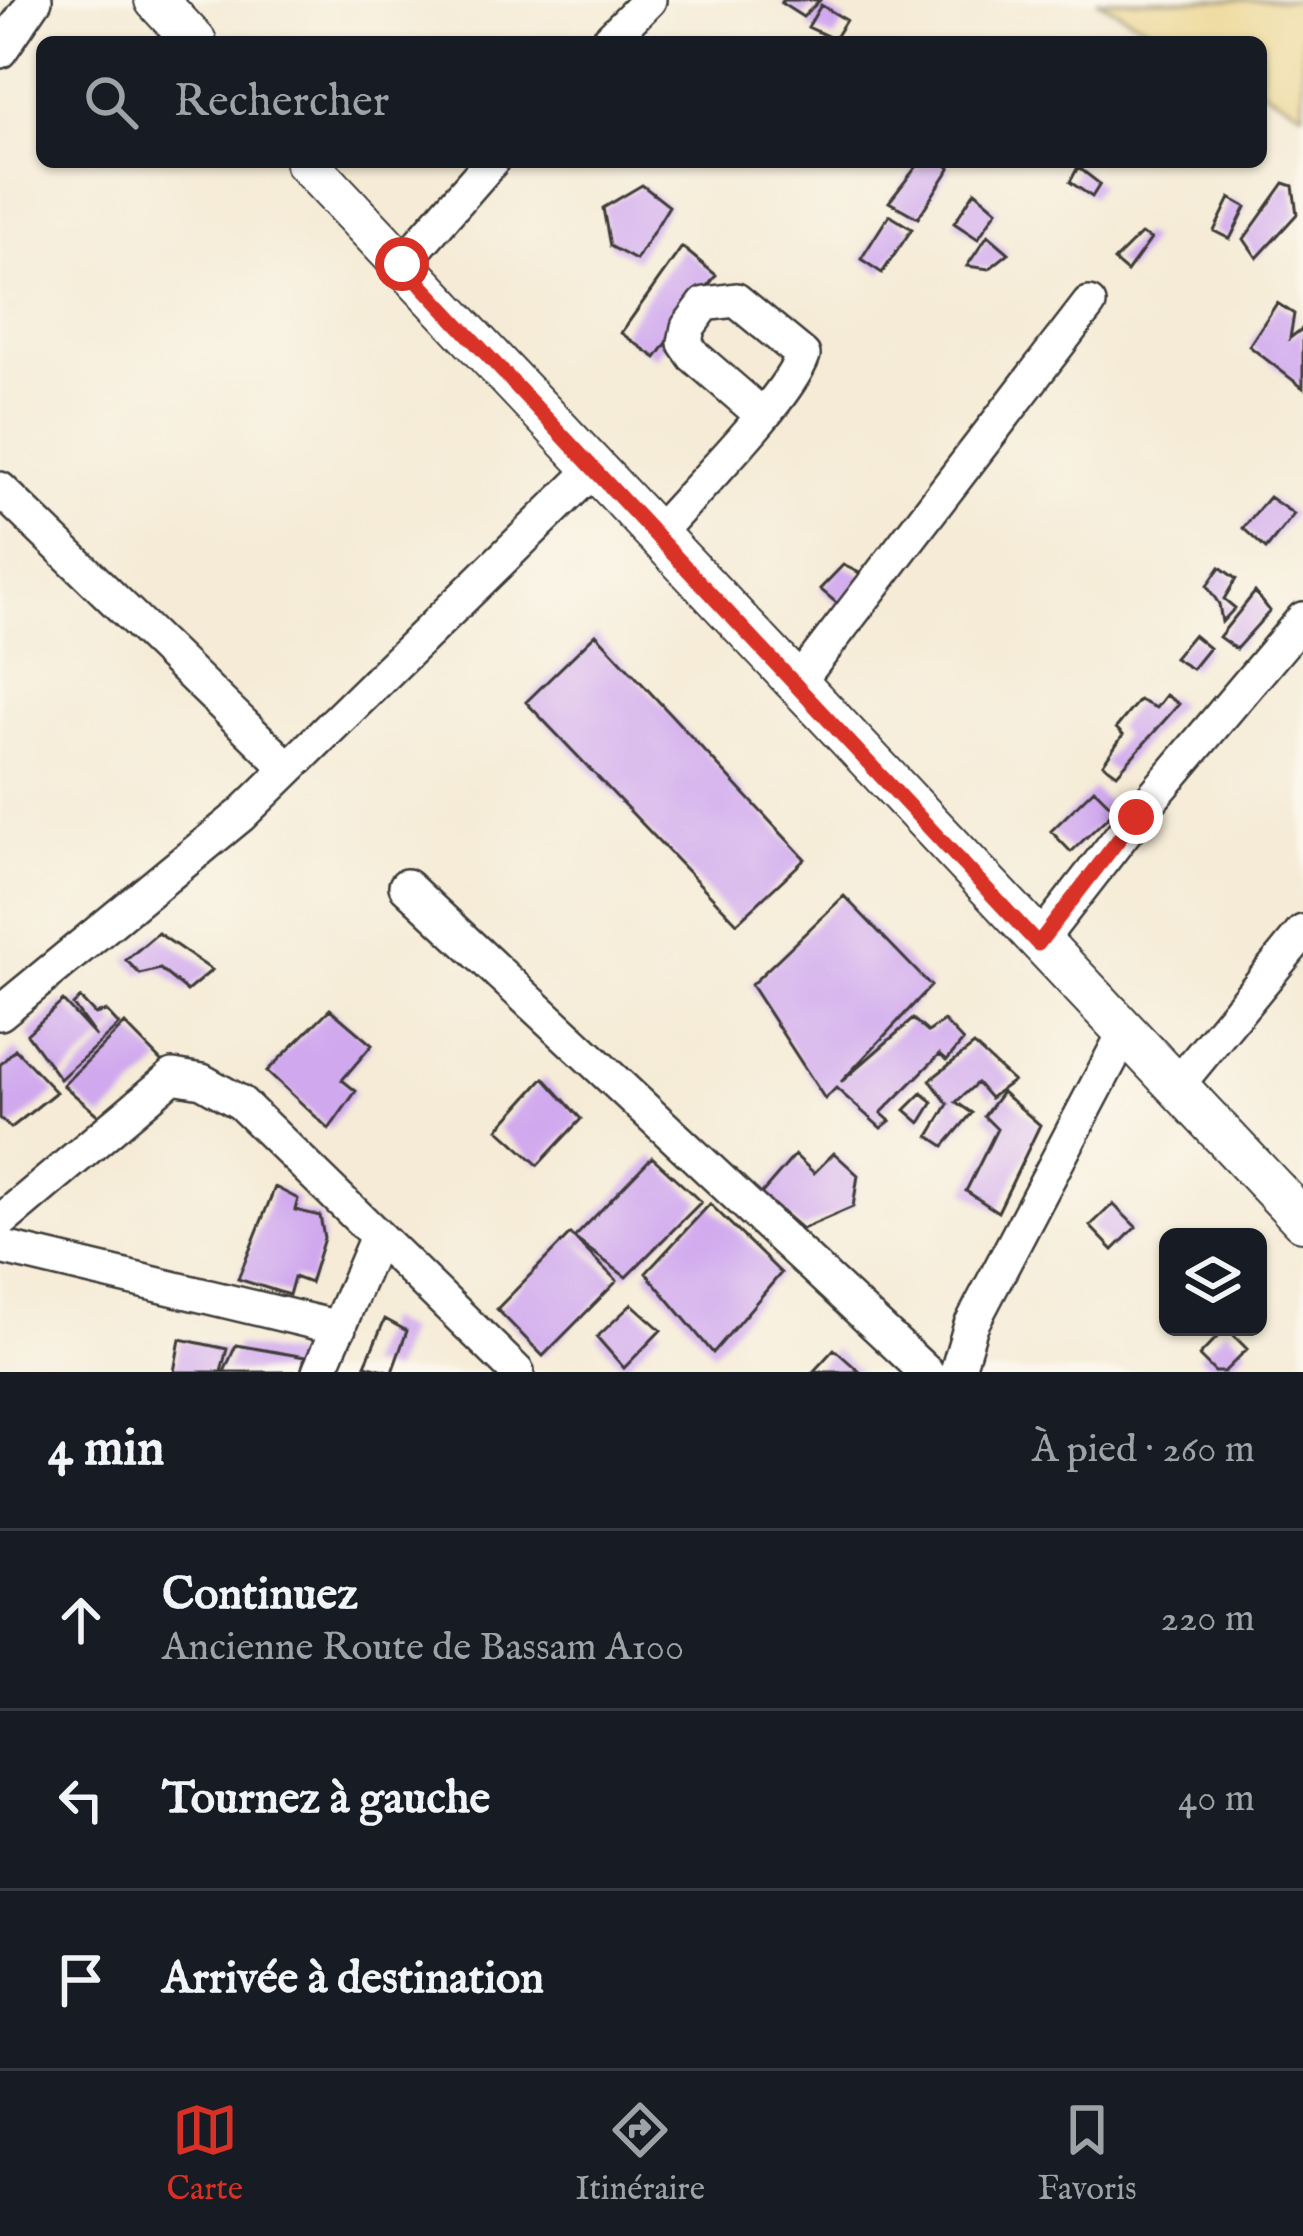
<!DOCTYPE html>
<html lang="fr">
<head>
<meta charset="utf-8">
<style>
	body { margin:0; font-family:"IM FELL English",serif; background:#20242c; color:#f1f3f6 }
	.controls { position:absolute; right:36px; bottom:36px; display:grid; overflow:hidden; border-radius:18px; box-shadow:0 3px 9px #0004 }
	.controls button { width:108px; height:108px; display:grid; place-items:center; padding:0; border:0; border-bottom:3px solid #363941; background:#171b24; color:#f1f3f6; font:60px sans-serif }
	.stop { position:absolute; width:36px; height:36px; margin:-27px; border:9px solid #d93025; border-radius:50%; background:#fff }
	.stop.end { background:#d93025; border-color:#fff; box-shadow:0 3px 12px #0008 }
	.list { margin:0; padding:0; list-style:none }
	h2 { display:flex; justify-content:space-between; align-items:center; height:156px; margin:0; padding:0 48px; font-size:51px }
	h2 small { font-size:39px; font-weight:400; color:#9ea1a6 }
	.list li { display:grid; grid-template-columns:78px 1fr auto; gap:36px; align-items:center; box-sizing:border-box; height:180px; padding:0 48px; border-top:3px solid #363941 }
	.list b { display:block; font-size:45px; white-space:nowrap }
	.list p { margin:0; font-size:39px; white-space:nowrap; color:#9ea1a6 }
	.list em { font-size:39px; font-style:normal; color:#9ea1a6 }
	.icon { flex:none; width:66px; height:66px; fill:none; stroke:currentColor; stroke-width:2; stroke-linecap:round; stroke-linejoin:round }
	.map { position:relative; flex:none; width:1303px; height:1372px; overflow:hidden }
	.search { position:absolute; background:#171b24; box-shadow:0 3px 9px #0004; left:36px; right:36px; top:36px; height:132px; display:flex; align-items:center; gap:30px; box-sizing:border-box; padding:0 42px; border-radius:18px; color:#9ea1a6; font-size:45px }
	.sheet { height:696px; background:#171b24 }
	nav { display:flex; justify-content:space-around; align-items:center; box-sizing:border-box; height:168px; border-top:3px solid #363941; background:#171b24; font-size:33px; color:#9ea1a6 }
	nav a { display:grid; justify-items:center; gap:6px }
	nav .on { color:#d93025 }
	.map>svg:first-child { display:block }
	.sand { fill:#eeda9e; stroke:#857b5d; stroke-width:3 }
	.building { fill:#d0a8ee }
	.lines { fill:none; stroke-linecap:round; stroke-linejoin:round }
	.minor-casing { stroke:#3d3b38; stroke-width:38 }
	.major-casing { stroke:#3d3b38; stroke-width:46 }
	.minor { stroke:#fff; stroke-width:33 }
	.major { stroke:#fff; stroke-width:42 }
	.route { stroke:#d93025; stroke-width:15 }
</style>
</head>
<body>
<div class="map">
<svg width="1303" height="1372" viewBox="0 0 1303 1372">
	<rect width="100%" height="100%" fill="#fbf7ec"/>
	<filter id="ink" filterUnits="userSpaceOnUse"><feTurbulence type="fractalNoise" baseFrequency=".00833" numOctaves="2"/><feDisplacementMap in="SourceGraphic" scale="24" xChannelSelector="R" yChannelSelector="G"/><feConvolveMatrix kernelMatrix="1 2 1 2 8 2 1 2 1" color-interpolation-filters="sRGB"/></filter>
	<filter id="wash" filterUnits="userSpaceOnUse"><feTurbulence type="fractalNoise" baseFrequency=".004" numOctaves="4" result="noise"/><feDisplacementMap in="SourceGraphic" scale="48" xChannelSelector="R" yChannelSelector="G"/><feGaussianBlur stdDeviation="2.7" result="paint"/><feColorMatrix in="noise" values="0 0 0 0 0 0 0 0 0 0 0 0 0 0 0 0 0 1.4 0 .05"/><feComposite in="paint" operator="in"/></filter>
	<g filter="url(#wash)">
		<rect width="100%" height="100%" fill="#f5ebd6"/>
		<!-- sand -->
		<path class="sand" d="M1097,0H1303V112L1261,89V42H1174Z"/>
		<g id="blocks">
			<!-- building -->
			<path class="building" d="M784,0H820L803,17L781,3Z
				M821,5L846,20L834,39L808,27Z
				M920,162H944L950,168L918,218L889,202Z
				M1078,167L1100,184L1092,197L1070,182Z
				M1284,183L1293,186L1297,214L1257,258L1244,239Z
				M642,185L669,206L636,260L610,246L603,208Z
				M975,191L997,210L978,239L954,223Z
				M1230,198L1246,207L1230,239L1214,231Z
				M889,215L912,229L882,273L861,259Z
				M1141,234L1151,239L1127,272L1114,261Z
				M988,235L1009,253L989,269L967,266Z
				M682,247L716,275L656,358L621,333Z
				M1277,303L1294,314L1290,338L1303,328V388L1249,346Z
				M1269,497L1294,514L1266,549L1243,528Z
				M843,565L866,576L840,606L820,589Z
				M1220,567L1236,579L1224,599L1235,608L1222,622L1219,604L1207,586Z
				M1255,592L1270,611L1236,649L1219,637Z
				M596,634L805,859L737,923L526,702Z
				M1193,635L1209,648L1192,669L1174,658Z
				M1166,695L1179,704L1117,774L1103,764L1123,735L1116,728L1139,700L1156,708Z
				M1094,789L1115,810L1071,852L1051,831Z
				M844,896L931,986L841,1082L913,1019L928,1032L944,1021L963,1041L947,1060L940,1054L881,1113L890,1121L881,1128L836,1088L825,1099L751,985Z
				M158,933L212,970L187,991L160,969L140,974L126,960Z
				M80,998L95,1014L106,1011L119,1025L60,1079L27,1034L63,1001L96,1037L73,1005Z
				M330,1009L372,1045L342,1080L356,1091L329,1129L267,1071Z
				M125,1024L162,1062L102,1119L63,1085Z
				M974,1045L1013,1081L990,1098L977,1083L956,1102L972,1113L944,1146L929,1136L948,1104L930,1080Z
				M15,1049L56,1092L11,1128L0,1118V1065Z
				M544,1078L581,1119L538,1165L498,1129Z
				M1002,1092L1040,1125L998,1212L966,1191L997,1129L984,1116Z
				M922,1093L933,1102L920,1123L905,1110Z
				M834,1153L858,1175L853,1207L802,1229L761,1194L795,1155L814,1173Z
				M652,1157L701,1202L626,1277L574,1238Z
				M275,1187L298,1199L295,1210L320,1216L324,1238L310,1283L294,1277L289,1295L238,1279Z
				M710,1204L781,1273L713,1353L646,1273Z
				M1113,1204L1136,1227L1113,1250L1090,1226Z
				M570,1234L617,1281L543,1356L497,1309Z
				M632,1304L661,1330L624,1368L597,1337Z
				M385,1319L407,1331L392,1372L365,1365Z
				M1226,1328L1247,1349L1224,1372H1215L1199,1356Z
				M180,1339L227,1349L221,1372H174Z
				M236,1345L305,1357L301,1372H224Z
				M834,1349L860,1372H813Z"/>
		</g>
	</g>
	<g filter="url(#ink)">
		<use href="#blocks" fill-opacity="0" stroke="#3d3b38" stroke-width="3"/>
		<g class="lines">
			<!-- minor casing -->
			<g class="minor-casing">
				<path id="minor" d="M607,42L649,0
					M0,51L35,0
					M402,264L491,162
					M0,489L288,768
					M656,535C691,494 788,399 803,355L736,300L705,304L688,327L685,343L694,356L761,414
					M797,684L1089,304
					M406,886L926,1372
					M1038,943L1136,817L1303,619
					M0,1013L241,815L594,469
					M1175,1088L1303,932
					M0,1222L173,1076L202,1081L241,1103L517,1372
					M0,1247L339,1328
					M319,1372L376,1239
					M957,1372L971,1325L1124,1034"/>
			</g>
			<!-- major casing -->
			<g class="major-casing">
				<path id="major" d="M156,0L195,42
					M306,162L1303,1220"/>
			</g>
			<!-- minor -->
			<use href="#minor" class="minor"/>
			<!-- major -->
			<use href="#major" class="major"/>
		</g>
	</g>
	<g class="lines" filter="url(#ink)">
		<!-- route -->
		<path class="route" d="M402,264L1038,944L1136,817"/>
	</g>
</svg>
<div class="controls">
<button><svg class="icon" aria-label="layers" viewBox="0 0 24 24"><path d="M12 4l9 5-9 5-9-5zM3 14l9 5 9-5"/></svg></button>
</div>
<div class="stop" style="left:402px;top:264px"></div>
<div class="stop end" style="left:1136px;top:817px"></div>
<div class="search"><svg class="icon" aria-label="search" viewBox="0 0 24 24"><circle cx="10" cy="10" r="6"/><path d="M15 15l6 6"/></svg>Rechercher</div>
</div>
<section class="sheet">
<h2>4 min<small>À pied · 260 m</small></h2>
<ul class="list">
<li><svg class="icon" aria-label="ahead" viewBox="0 0 24 24"><path d="M12 20V5M6 11l6-6 6 6"/></svg><div><b>Continuez</b><p>Ancienne Route de Bassam A100</p></div><em>220 m</em></li>
<li><svg class="icon" aria-label="left" viewBox="0 0 24 24"><path d="M17 20v-9H6M10 6l-5 5 5 5"/></svg><div><b>Tournez à gauche</b></div><em>40 m</em></li>
<li><svg class="icon" aria-label="arrive" viewBox="0 0 24 24"><path d="M6 21V4h12l-3 4 3 4H6"/></svg><div><b>Arrivée à destination</b></div></li>
</ul>
</section>
<nav>
<a class="on"><svg class="icon" aria-label="map" viewBox="0 0 24 24"><path d="M3 6l6-2 6 2 6-2v14l-6 2-6-2-6 2zM9 4v14M15 6v14"/></svg>Carte</a>
<a><svg class="icon" aria-label="directions" viewBox="0 0 24 24"><path d="M12 3l9 9-9 9-9-9zM9 14v-3h6M13 9l2 2-2 2"/></svg>Itinéraire</a>
<a><svg class="icon" aria-label="saved" viewBox="0 0 24 24"><path d="M7 4h10v16l-5-4-5 4z"/></svg>Favoris</a>
</nav>
</body>
</html>
